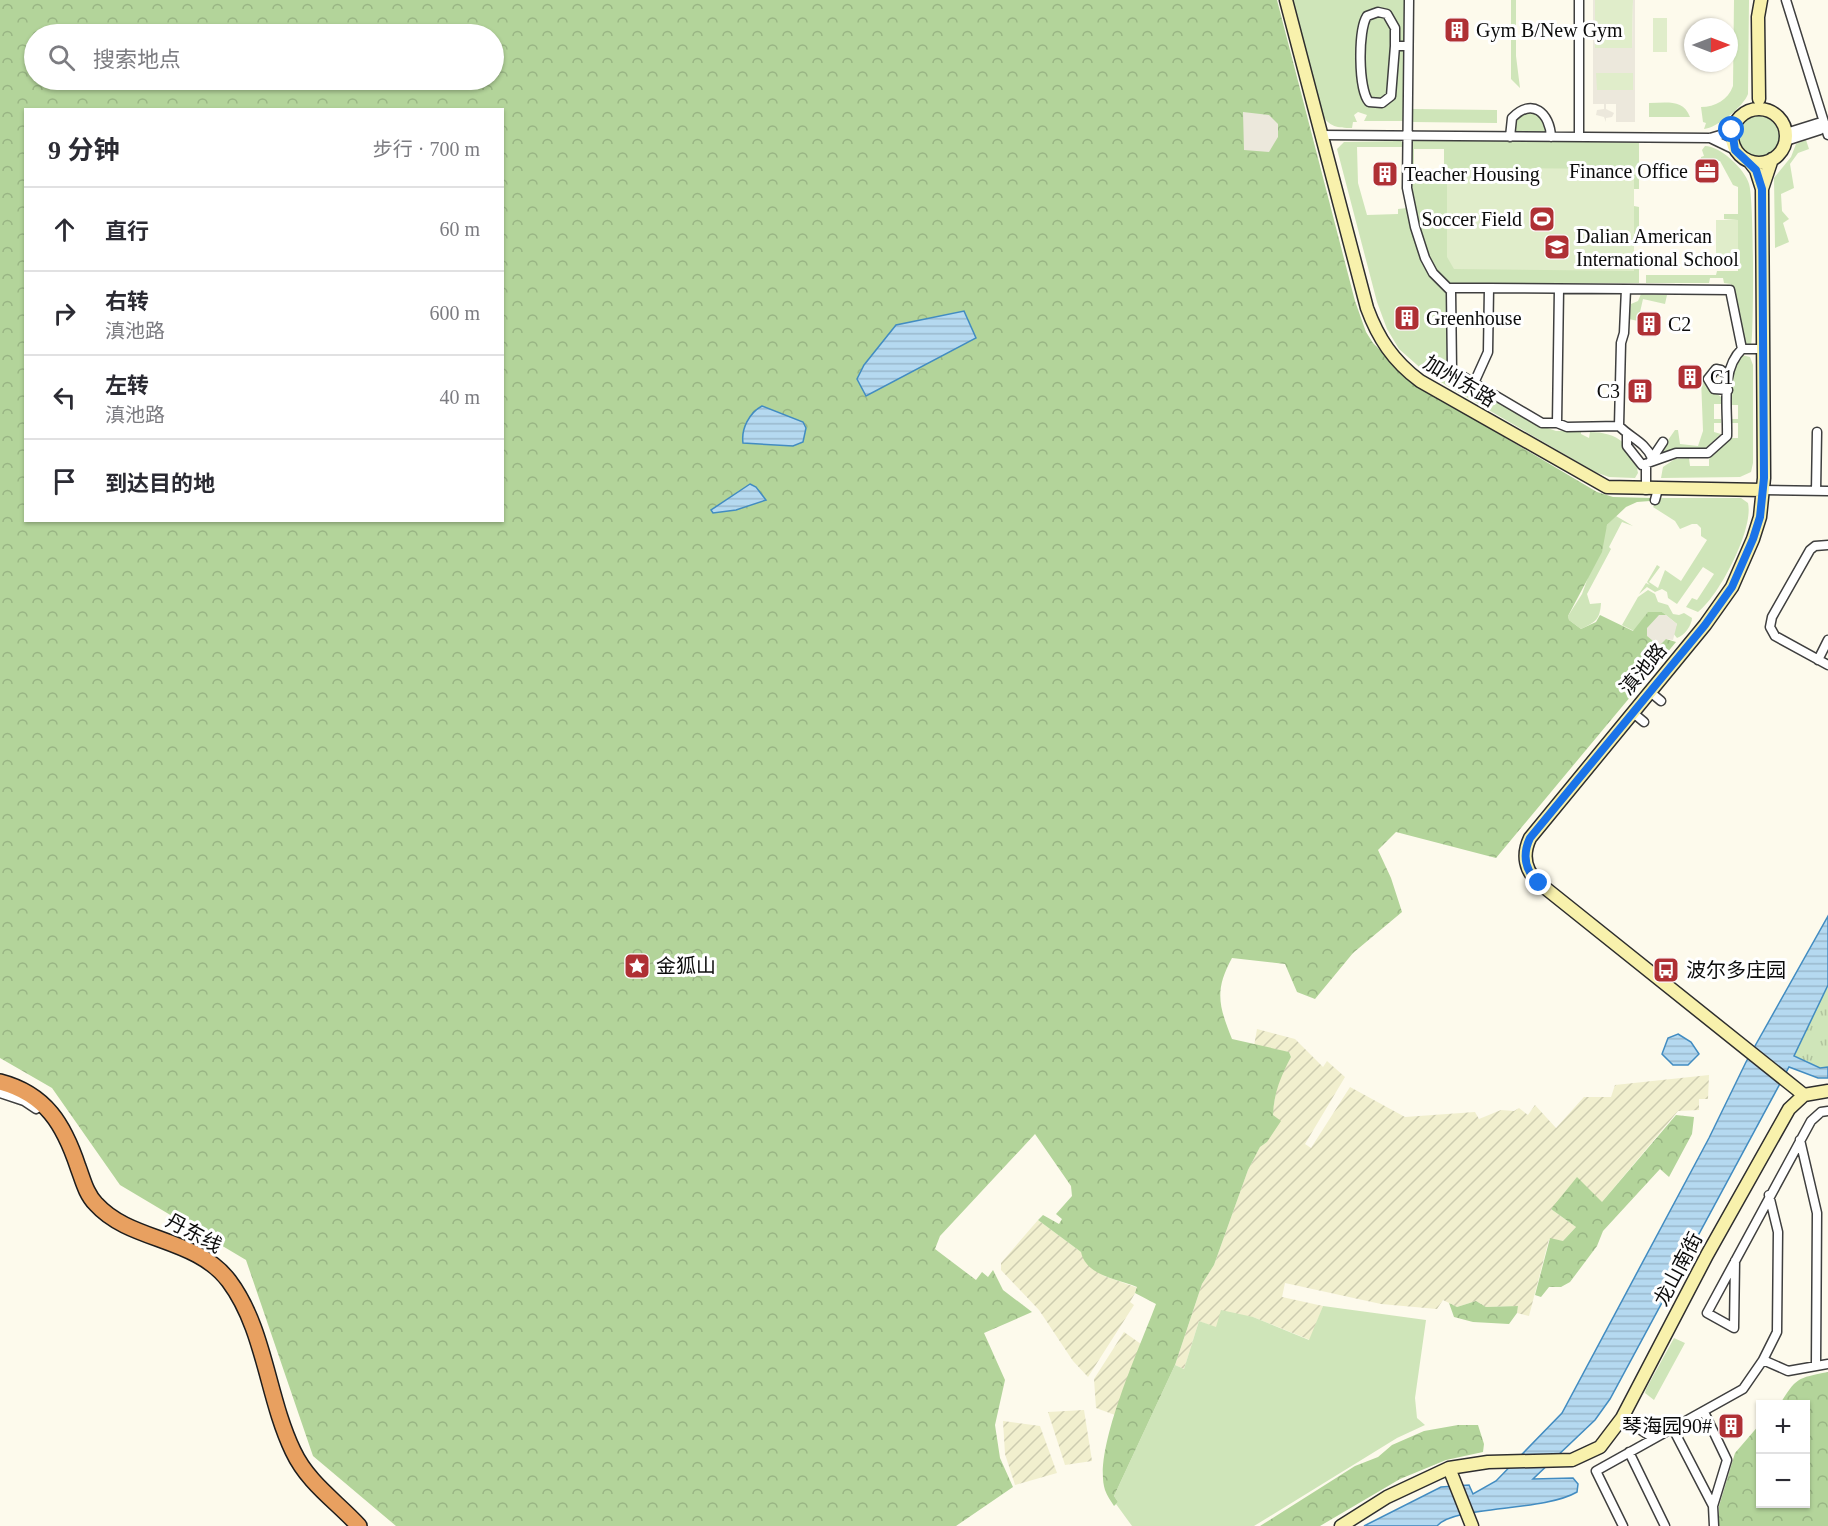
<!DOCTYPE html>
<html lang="zh">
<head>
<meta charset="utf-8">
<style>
	body { margin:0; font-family:"Times New Roman","Noto Sans SC",serif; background:#f7f7f7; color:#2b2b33 }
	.controls { position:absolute; right:18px; bottom:18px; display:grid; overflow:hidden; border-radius:0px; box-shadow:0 2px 4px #0004 }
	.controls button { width:54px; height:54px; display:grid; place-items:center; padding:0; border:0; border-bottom:2px solid #e1e1e2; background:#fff; color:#2b2b33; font:30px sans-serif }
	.compass { position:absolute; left:1684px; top:18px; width:54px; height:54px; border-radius:50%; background:#fff; box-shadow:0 2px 4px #0004; rotate:90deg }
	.stop { position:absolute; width:18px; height:18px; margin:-14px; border:4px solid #1a73e8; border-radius:50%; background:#fff }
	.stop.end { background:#1a73e8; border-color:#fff; box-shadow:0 2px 6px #0008 }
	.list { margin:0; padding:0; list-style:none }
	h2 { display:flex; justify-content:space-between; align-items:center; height:78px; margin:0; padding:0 24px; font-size:26px }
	h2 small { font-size:20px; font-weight:400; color:#7c7c81 }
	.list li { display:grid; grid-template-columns:39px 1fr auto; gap:18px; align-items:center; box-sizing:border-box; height:84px; padding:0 24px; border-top:2px solid #e1e1e2 }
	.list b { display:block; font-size:22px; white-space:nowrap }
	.list p { margin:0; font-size:20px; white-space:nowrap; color:#7c7c81 }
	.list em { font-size:20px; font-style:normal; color:#7c7c81 }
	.icon { flex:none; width:33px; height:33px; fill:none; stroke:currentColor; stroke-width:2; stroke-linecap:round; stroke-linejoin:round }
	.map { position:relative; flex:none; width:1828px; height:1526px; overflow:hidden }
	.search { position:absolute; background:#fff; box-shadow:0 2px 4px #0004; left:24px; top:24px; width:480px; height:66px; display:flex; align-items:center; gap:15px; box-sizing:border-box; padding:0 21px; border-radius:33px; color:#7c7c81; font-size:22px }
	.panel { position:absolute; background:#fff; box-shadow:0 2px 4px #0004; left:24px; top:108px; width:480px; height:414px; border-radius:0px }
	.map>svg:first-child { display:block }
	.farmland { fill:url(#farmland-furrows) }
	.grass { fill:#cfe5b9; fill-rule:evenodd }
	.forest { fill:url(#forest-crowns); fill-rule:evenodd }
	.park { fill:url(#park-tufts) }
	.pitch { fill:#e0edca }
	.plaza { fill:#ece8dc; fill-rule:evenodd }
	.water { fill:url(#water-rules); stroke:#428cc1; stroke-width:1.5 }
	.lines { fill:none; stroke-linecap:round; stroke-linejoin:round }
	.street-casing { stroke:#3f3f3f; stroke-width:11 }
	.secondary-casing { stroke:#2e2e2e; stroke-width:15 }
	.highway-casing { stroke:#1d1d1d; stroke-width:18 }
	.street { stroke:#fff; stroke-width:8 }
	.secondary { stroke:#f8f1ac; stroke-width:12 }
	.highway { stroke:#e8a060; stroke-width:15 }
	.route { stroke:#1a73e8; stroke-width:8 }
	.labels { text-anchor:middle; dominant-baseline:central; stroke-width:6; stroke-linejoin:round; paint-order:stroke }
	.poi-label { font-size:20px; fill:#0c0c0c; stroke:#fff; text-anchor:start }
	.street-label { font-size:20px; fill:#0c0c0c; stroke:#fff }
</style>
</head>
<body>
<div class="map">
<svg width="1828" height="1526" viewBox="0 0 1828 1526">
	<defs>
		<pattern id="farmland-furrows" width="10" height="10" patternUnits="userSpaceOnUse" patternTransform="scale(1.5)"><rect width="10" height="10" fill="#f1efce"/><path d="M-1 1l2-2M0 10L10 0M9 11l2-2" fill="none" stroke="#cdccb0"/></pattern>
		<pattern id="forest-crowns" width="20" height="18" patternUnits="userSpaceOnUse" patternTransform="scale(1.5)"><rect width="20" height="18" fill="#b3d49a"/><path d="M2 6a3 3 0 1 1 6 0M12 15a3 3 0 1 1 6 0" fill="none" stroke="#99b584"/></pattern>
		<pattern id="park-tufts" width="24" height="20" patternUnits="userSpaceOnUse" patternTransform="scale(1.5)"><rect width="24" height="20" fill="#cfe5b9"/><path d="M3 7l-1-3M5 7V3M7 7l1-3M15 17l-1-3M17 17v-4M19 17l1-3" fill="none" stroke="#b1c39e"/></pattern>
		<pattern id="water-rules" width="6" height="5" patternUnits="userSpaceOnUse" patternTransform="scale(1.5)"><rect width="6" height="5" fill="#b5d9f0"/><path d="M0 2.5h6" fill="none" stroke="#9ab9cd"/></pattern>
	</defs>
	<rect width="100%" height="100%" fill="#fdfaec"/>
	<!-- farmland -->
	<path class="farmland" d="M1257,1029L1295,1039L1323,1067L1327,1061L1345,1077L1305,1144L1311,1148L1350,1087L1405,1117L1475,1112L1479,1119L1501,1110L1514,1111L1519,1108L1528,1115L1535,1105L1556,1128L1584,1097H1611L1615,1085L1709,1075L1708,1099H1699V1110L1678,1111L1602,1202L1551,1209L1576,1227L1563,1241L1549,1239L1529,1316L1517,1313L1518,1306L1486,1307L1476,1301L1457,1307L1443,1300L1437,1309L1381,1304L1285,1283L1282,1297L1323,1306L1310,1340L1253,1317L1216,1328L1199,1321L1184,1369L1175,1365L1202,1284L1214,1265L1248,1170L1260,1147L1267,1142L1278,1081L1291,1057L1289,1052L1254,1046Z
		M1038,1220L1081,1252L1104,1276L1138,1288L1130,1302L1134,1305L1088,1377L1073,1361L1039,1310L1001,1270V1263Z
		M1124,1332L1141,1344L1115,1415L1096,1408L1094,1379Z
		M1084,1410L1092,1461L1065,1465L1048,1412Z
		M1003,1421L1040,1426L1057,1473L1015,1485L1005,1454Z"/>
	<!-- grass -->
	<path class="grass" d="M1291,0H1406L1405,121H1364L1367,115L1358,112L1354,115L1357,122H1353L1352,128C1337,128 1330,127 1321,114Z
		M1511,0H1516V56L1520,88L1511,79Z
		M1734,0H1749L1748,94C1744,106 1717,128 1704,129L1706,123L1703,122L1701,107C1715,107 1728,100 1733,86Z
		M1649,103C1667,103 1683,99 1690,117H1649Z
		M1413,109L1497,110V123L1413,122Z
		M1523,110L1542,113L1551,137H1510V124Z
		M1737 135a22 22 0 1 1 44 0a22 22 0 1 1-44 0Z
		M1411,140L1639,141V189H1634V206L1639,207V234H1634V252L1639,253V283L1449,284C1445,280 1438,276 1435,272C1413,243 1410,175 1411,140ZM1414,149H1444V169L1441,173H1414Z
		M1806,140L1809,149L1798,153L1790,164L1794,188L1781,194L1782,211L1789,219L1783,223L1789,242L1775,248L1774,178L1791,157L1796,144Z
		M1401,141L1405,147H1357L1358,183L1367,215L1398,214V209L1407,208L1417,244L1448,288L1449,365L1536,424L1556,431H1581V434L1589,438L1590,432C1617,432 1634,445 1638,473L1635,478L1609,477L1595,472L1449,387L1425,372L1399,349L1387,329L1377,302L1337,149L1344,142Z
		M1705,146C1720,146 1745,169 1749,184C1754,197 1754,332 1751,346L1743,343L1731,284L1724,283L1723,278H1710L1709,283H1646V275H1716L1717,271H1738V220L1724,219V214H1738V187L1733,185L1720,161H1701V157L1704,156L1702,150Z
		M1641,294L1667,295L1665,304L1643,299L1638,321L1629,319L1631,304L1638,301Z
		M1742,355L1750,357L1753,365V463L1751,472L1740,477L1661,478L1663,467L1675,459L1689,458L1690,466H1709V459L1731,438H1738V423H1731V419H1738V405H1731C1731,389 1728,366 1742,355Z
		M1704,375L1709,388L1721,397V404H1714V419H1721V423H1714V432L1721,434L1705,449H1672L1661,455L1659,453L1675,430H1678L1680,444L1698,446L1703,431L1701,378Z
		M1660,498H1741L1748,503C1754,529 1719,596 1698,612L1686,607L1692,598L1697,600L1714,574L1703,567L1677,604L1668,598L1667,592L1662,589L1655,592L1647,587L1639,594L1646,583L1650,585L1647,582L1657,565L1660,567L1649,582L1658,588L1665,570L1681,581L1707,540L1701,536V528L1697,524H1692L1680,529L1675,521L1653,507Z
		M1616,516L1633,526L1622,522L1609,547L1611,549L1587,594L1590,604L1601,603C1600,619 1596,622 1581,629L1569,620L1568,616L1582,594L1607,525Z
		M1648,590L1655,594L1658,602L1668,605L1673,614L1679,615L1684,613L1692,618C1692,625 1684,636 1677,638L1673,633L1677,624L1662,612L1648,613L1634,631L1622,625L1638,597Z
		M1323,1306L1426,1320L1415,1398L1417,1418L1425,1425L1397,1438L1254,1526H1132L1116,1504L1118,1502L1114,1496L1175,1365L1184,1369L1199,1321L1216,1327L1221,1310L1253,1317L1309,1340Z
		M1674,1338L1685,1343L1654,1400L1645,1393L1646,1389Z"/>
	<!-- forest -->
	<path class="forest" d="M0,0H1277L1355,301L1366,332L1373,343L1413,383L1597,492L1613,497L1652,498L1650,501L1637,502L1626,507L1607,525L1602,552L1568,616L1569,620L1581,629L1596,622L1600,615L1633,631L1648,612H1662L1666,615H1659L1666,639L1676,642L1496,858L1396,832L1378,850L1391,878L1402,912L1353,953L1315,999L1297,992L1285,964L1232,958C1214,991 1219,1006 1232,1039L1289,1052L1291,1057C1281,1076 1274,1092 1273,1115L1281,1121L1267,1142L1260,1147L1248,1170L1214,1265L1202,1284L1175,1365L1114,1496L1118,1502L1114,1506C1111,1501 1107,1496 1105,1490C1092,1450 1141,1345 1156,1304L1135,1293L1137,1287C1118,1279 1086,1276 1081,1252L1038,1220L1043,1215L1059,1224L1062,1219L1056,1214L1072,1196L1071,1186L1035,1134L940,1236L935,1249L976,1280L982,1272L988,1277L993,1270L1003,1290L1032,1312L984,1333L1005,1380L995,1425L1000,1458L1013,1487L956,1526H396L313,1456L246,1260L120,1185L52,1088L0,1058ZM34,34H494V80H34ZM26,110H502V520H26Z
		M1676,1115L1694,1117L1692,1134L1669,1177L1660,1169L1603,1231L1597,1246L1570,1282L1561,1287H1549L1541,1297L1535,1295L1550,1238L1563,1241L1576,1227L1551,1209L1577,1177L1602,1202Z
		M1476,1301L1486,1307L1518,1306L1517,1313L1509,1324L1473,1322L1454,1317L1449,1303L1457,1307Z
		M1828,1372V1526H1719V1506L1735,1453L1760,1424V1504H1806V1404H1780C1796,1378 1797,1378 1828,1372Z
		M1458,1425H1478L1484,1444L1483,1452L1446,1460L1400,1479L1320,1526H1260L1355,1466L1378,1457L1392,1445L1424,1431Z"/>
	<!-- park -->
	<path class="park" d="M1828,985V1067L1820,1068L1794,1056Z"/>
	<!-- pitch -->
	<path class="pitch" d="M1595,0H1633L1632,48H1595Z
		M1653,18H1667V52H1653Z
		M1596,72L1633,73V90H1596Z
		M1461,168L1634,169V271L1454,269L1447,257V181L1449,174Z
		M1716,220H1738V263H1716Z"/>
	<!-- plaza -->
	<path class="plaza" d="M1593,0H1595V48H1632L1633,0H1635V122H1616V104H1606V109L1614,113L1612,117L1606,118V122L1604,117L1596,115L1597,110L1604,109V104H1593ZM1596,73H1633V90H1597Z
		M1243,112L1269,115L1278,124V137L1269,152L1244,150Z
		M1659,615H1666L1677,624L1673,640L1666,639L1659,646L1647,636V628Z"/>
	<!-- water -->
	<path class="water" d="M964,311L976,338L866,396L857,379L864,365L896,325Z
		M762,406L803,422L806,428L803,442L793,446L743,443C741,429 749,413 762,406Z
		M750,484L756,487L766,500L736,510L713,513L711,510Z
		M1828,916V985L1794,1056L1820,1068L1828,1067V1078H1818L1789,1067L1610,1399L1595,1420L1533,1479L1573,1478L1578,1484L1577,1492C1543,1512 1455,1505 1437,1526H1364L1441,1487L1469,1485L1473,1494L1496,1481L1562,1413L1709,1138L1746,1062Z
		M1678,1034L1691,1042L1699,1054L1688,1065H1673L1662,1054L1668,1038Z"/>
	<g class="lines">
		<!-- street casing -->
		<g class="street-casing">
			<path id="street" d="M1409,0L1407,188L1415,227L1425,258L1433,273L1451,291L1452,370L1542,423H1557L1567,427L1619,426C1631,438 1645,442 1652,458
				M1786,0L1828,135
				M1395,46L1391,96L1382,103L1369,102C1358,89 1358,30 1367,16L1378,12L1387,14L1395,28V46H1408
				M1321,135L1710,138L1720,135L1734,124
				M1510,137L1512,118C1532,97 1550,113 1551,137
				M1579,137V0
				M1710,138L1735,150
				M1786,141L1820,130L1825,124L1818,123L1786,133
				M1450,288H1489
				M1626,289L1730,290L1742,349
				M1474,383L1488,352L1489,288L1626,289L1624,333L1621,343L1619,426
				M1728,390L1714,389L1708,379L1716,369L1721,370L1728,376
				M1557,423L1559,289
				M1627,435V446L1642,465L1676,453H1708L1727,436C1728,408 1720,370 1742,349H1763
				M1651,460L1663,442
				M1646,490V465
				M1762,490L1828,491
				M1816,491L1817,432
				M1655,500L1658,489
				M1828,545L1815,546L1810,550L1772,617L1770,627L1775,636L1828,665
				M1818,660L1828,640
				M1649,691L1661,701
				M1632,712L1644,722
				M0,1093L24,1101L36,1109L43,1103
				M1800,1140L1817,1213L1816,1364
				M1735,1261L1734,1328L1707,1313L1811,1121L1821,1112L1828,1111
				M1763,1360L1777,1332L1778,1232L1769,1195
				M1704,1412L1727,1460L1713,1506
				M1622,1418L1653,1438
				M1672,1427L1713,1506L1714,1526
				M1629,1452L1665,1526
				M1623,1526L1596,1471L1743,1389L1763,1360L1788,1371L1828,1364"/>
		</g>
		<!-- secondary casing -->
		<g class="secondary-casing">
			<path id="secondary" d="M1286,0L1367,308C1378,338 1393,361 1420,381L1607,487L1762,490
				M1759,99L1758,17L1761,0
				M1732 136a27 27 0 1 1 54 0a27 27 0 1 1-54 0Z
				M1749,161L1756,170L1762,189L1772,159
				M1762,189L1764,478L1760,517L1753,539L1732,587L1705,625L1530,838C1522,855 1525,871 1539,883L1804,1095
				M1449,1468L1472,1526
				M1341,1526L1387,1497L1449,1468L1488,1462L1572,1460L1600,1447L1622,1418L1707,1255L1789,1109L1804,1095L1828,1091"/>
		</g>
		<!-- highway casing -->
		<g class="highway-casing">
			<path id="highway" d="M0,1082C46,1094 64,1125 78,1167C83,1180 86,1194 96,1204C130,1242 196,1237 229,1281C265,1329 267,1397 293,1451C308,1483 336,1501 359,1526"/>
		</g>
		<!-- street -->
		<use href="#street" class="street"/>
		<!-- secondary -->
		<use href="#secondary" class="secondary"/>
		<!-- highway -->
		<use href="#highway" class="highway"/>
	</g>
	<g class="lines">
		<!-- route -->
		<path class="route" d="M1539,883C1525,871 1522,855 1530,838L1705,625L1732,587L1753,539L1760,517L1764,478L1762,189L1756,170L1735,150L1732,130"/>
	</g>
	<!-- icons -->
	<defs>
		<g id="building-square" transform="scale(1.35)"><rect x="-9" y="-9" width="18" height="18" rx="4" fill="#af3034" stroke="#fff"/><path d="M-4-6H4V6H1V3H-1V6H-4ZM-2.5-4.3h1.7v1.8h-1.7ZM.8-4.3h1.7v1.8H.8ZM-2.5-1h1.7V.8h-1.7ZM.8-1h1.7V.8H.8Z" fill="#fff"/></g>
		<g id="office-square" transform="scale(1.35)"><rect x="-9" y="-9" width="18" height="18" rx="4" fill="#af3034" stroke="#fff"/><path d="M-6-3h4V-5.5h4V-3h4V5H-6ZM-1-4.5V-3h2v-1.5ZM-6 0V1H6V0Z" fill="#fff"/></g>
		<g id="stadium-square" transform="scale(1.35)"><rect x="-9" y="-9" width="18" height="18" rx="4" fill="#af3034" stroke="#fff"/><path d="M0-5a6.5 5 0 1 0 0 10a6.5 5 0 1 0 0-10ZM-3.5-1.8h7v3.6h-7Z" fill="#fff"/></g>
		<g id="school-square" transform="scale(1.35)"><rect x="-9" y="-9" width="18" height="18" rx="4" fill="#af3034" stroke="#fff"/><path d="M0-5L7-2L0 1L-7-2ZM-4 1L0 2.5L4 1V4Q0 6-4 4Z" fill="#fff"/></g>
		<g id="sight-square" transform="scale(1.35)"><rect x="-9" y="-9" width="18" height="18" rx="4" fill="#af3034" stroke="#fff"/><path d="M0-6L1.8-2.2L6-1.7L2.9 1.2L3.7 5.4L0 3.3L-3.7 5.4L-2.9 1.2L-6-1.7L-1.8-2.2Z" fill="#fff"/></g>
		<g id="bus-square" transform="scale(1.35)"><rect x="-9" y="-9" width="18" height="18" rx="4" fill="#af3034" stroke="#fff"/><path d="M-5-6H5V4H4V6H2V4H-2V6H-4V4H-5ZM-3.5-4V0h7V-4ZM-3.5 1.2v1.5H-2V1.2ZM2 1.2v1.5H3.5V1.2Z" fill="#fff"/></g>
	</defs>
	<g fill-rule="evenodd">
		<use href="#building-square" x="1457" y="30"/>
		<use href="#office-square" x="1707" y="171"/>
		<use href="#building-square" x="1385" y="174"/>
		<use href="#stadium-square" x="1542" y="219"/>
		<use href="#school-square" x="1557" y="247"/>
		<use href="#building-square" x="1407" y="318"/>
		<use href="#building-square" x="1649" y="324"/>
		<use href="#building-square" x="1690" y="377"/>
		<use href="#building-square" x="1640" y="391"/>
		<use href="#sight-square" x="637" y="966"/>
		<use href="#bus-square" x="1666" y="970"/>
		<use href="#building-square" x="1731" y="1426"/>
	</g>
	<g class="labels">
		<!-- poi labels -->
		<g class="poi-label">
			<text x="1476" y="30">Gym B/New Gym</text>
			<text x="1688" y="171" text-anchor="end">Finance Office</text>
			<text x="1404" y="174">Teacher Housing</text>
			<text x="1522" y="219" text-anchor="end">Soccer Field</text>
			<text x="1576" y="236">Dalian American<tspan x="1576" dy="23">International School</tspan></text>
			<text x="1426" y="318">Greenhouse</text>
			<text x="1668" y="324">C2</text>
			<text x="1710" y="377">C1</text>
			<text x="1620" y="391" text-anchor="end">C3</text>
			<text x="656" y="966">金狐山</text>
			<text x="1686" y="970">波尔多庄园</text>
			<text x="1712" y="1426" text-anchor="end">琴海园90#</text>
		</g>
		<!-- street labels -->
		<g class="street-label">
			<text transform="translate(1460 381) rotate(31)">加州东路</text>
			<text transform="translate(1643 669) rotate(-50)">滇池路</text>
			<text transform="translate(194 1233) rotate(28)">丹东线</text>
			<text transform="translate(1678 1269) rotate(-62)">龙山南街</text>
		</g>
	</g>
</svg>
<div class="controls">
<button>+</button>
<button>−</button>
</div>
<svg class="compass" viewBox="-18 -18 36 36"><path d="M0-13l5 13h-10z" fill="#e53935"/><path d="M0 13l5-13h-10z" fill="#7c7c81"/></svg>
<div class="stop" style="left:1732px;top:130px"></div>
<div class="stop end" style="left:1539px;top:883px"></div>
<div class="search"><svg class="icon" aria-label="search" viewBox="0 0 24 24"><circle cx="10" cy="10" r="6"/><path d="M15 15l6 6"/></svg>搜索地点</div>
<section class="panel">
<h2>9 分钟<small>步行 · 700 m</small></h2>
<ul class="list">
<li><svg class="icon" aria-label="ahead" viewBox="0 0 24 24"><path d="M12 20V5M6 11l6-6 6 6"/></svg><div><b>直行</b></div><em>60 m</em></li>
<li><svg class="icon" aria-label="right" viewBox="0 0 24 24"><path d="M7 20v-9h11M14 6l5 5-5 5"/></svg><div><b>右转</b><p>滇池路</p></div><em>600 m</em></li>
<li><svg class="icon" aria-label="left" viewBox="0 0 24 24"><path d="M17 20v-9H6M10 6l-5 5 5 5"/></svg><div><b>左转</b><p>滇池路</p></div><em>40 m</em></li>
<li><svg class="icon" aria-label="arrive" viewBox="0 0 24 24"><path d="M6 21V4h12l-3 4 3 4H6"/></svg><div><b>到达目的地</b></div></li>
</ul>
</section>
</div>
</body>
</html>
